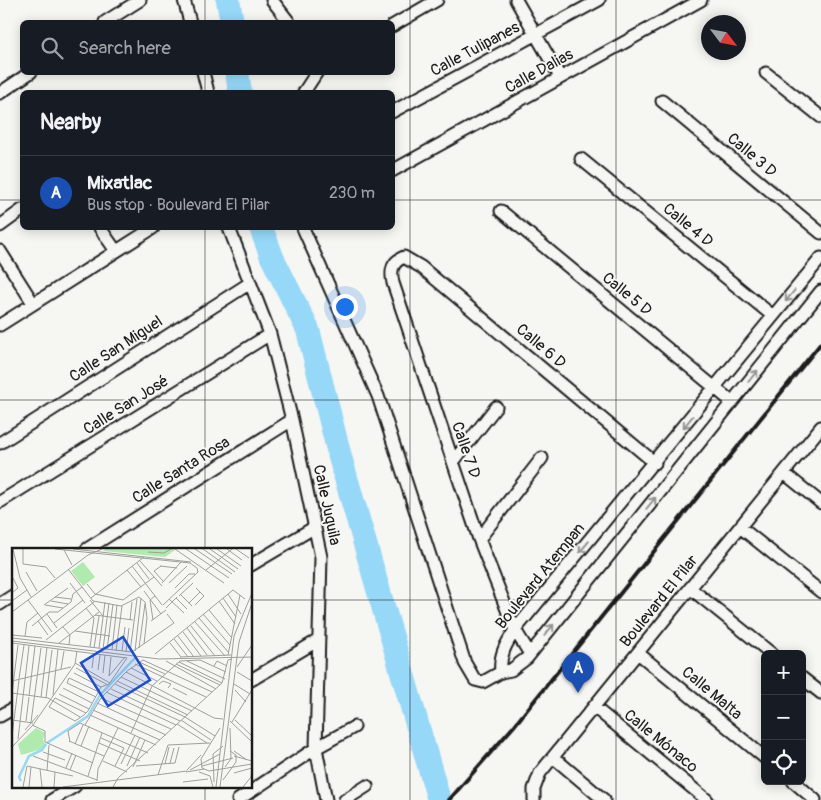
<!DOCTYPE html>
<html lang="en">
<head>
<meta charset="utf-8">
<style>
	body { margin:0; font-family:Pangolin,sans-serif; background:#20242c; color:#f1f3f6 }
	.controls { position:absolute; right:15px; bottom:15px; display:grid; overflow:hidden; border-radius:8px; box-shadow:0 2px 12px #0003 }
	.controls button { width:45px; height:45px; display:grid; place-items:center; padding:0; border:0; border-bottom:1px solid #363941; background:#171b24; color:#f1f3f6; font:25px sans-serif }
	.compass { position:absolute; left:701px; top:15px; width:45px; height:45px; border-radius:50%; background:#171b24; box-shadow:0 2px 12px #0003; rotate:122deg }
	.you { position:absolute; left:344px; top:306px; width:18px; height:18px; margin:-12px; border:4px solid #fff; border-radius:50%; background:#1a73e8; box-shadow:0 0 0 8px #1a73e833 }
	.badge { display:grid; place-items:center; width:32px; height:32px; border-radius:50%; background:#db2777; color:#fff; font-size:16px; font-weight:700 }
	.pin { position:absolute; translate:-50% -41px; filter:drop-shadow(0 1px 2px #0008) }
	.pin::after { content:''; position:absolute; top:26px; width:18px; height:15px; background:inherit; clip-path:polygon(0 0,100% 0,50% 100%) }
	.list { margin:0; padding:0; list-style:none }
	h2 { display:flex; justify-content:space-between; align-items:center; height:65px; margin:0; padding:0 20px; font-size:21px }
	h2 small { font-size:16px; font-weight:400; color:#9ea1a6 }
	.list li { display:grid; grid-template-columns:32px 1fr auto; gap:15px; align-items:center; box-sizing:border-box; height:75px; padding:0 20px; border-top:1px solid #363941 }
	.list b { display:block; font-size:19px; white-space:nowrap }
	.list p { margin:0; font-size:16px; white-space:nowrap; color:#9ea1a6 }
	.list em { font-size:16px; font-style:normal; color:#9ea1a6 }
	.icon { flex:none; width:28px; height:28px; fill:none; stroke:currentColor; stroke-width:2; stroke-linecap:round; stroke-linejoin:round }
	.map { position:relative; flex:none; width:821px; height:800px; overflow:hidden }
	.search { position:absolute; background:#171b24; box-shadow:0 2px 12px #0003; left:20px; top:20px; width:375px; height:55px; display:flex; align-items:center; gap:12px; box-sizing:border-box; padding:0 18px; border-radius:8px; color:#9ea1a6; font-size:19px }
	.panel { position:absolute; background:#171b24; box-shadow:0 2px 12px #0003; left:20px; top:90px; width:375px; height:140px; border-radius:8px }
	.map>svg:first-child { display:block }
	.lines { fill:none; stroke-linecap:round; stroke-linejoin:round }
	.river { stroke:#95d8f7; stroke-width:24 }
	.street-casing { stroke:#1c1c1c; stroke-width:15 }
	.street { stroke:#f6f6f2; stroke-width:11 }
	.rail { stroke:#1c1c1c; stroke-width:4 }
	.oneway { stroke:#949492 }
	.grid { fill:none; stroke:#1c1c1c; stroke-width:1; stroke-opacity:0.55 }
	.labels { text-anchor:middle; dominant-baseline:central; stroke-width:4; stroke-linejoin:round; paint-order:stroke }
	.street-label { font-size:16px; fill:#1c1c1c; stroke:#f6f6f2 }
	.inset-river { fill:none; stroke:#95d8f7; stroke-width:2.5 }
	.inset-road { fill:none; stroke:#9f9f9c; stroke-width:1 }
	.view { fill:#1d4ed8; fill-opacity:0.15; stroke:#1d4ed8; stroke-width:2.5 }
	.inset-edge { fill:none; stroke:#1c1c1c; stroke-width:2.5 }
</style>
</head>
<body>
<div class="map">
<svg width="821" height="800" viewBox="0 0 821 800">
	<rect width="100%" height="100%" fill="#f6f6f2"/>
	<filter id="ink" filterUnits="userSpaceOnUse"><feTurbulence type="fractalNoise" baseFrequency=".02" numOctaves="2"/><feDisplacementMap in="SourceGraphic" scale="10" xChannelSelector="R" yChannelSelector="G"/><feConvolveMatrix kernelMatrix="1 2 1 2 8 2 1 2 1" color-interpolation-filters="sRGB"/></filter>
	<g filter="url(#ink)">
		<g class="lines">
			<!-- river -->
			<path class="river" d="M228,0L232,22
				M237,72L240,92
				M261,228L272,257L308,330L340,457L439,800"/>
			<!-- street casing -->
			<g class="street-casing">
				<path id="street" d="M184,0L190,22
					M272,0L289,22
					M516,0L560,77
					M105,22L140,0
					M392,26L437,0
					M203,72L208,92
					M766,73L821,117
					M304,92L317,72
					M0,93L31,72
					M662,101L821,233
					M392,112L599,0
					M581,159L773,316
					M392,171L701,0
					M501,211L732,402
					M0,226L22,210
					M100,228L116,251
					M229,228L270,334L292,420L321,557L316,748L326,800
					M303,228L378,396L465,663L475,680L483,682L501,672L511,670L527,658L821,291
					M0,251L33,303
					M0,325L153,228
					M0,443L250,283
					M453,462L496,407
					M784,473L821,503
					M0,502L270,334
					M740,527L821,592
					M479,539L542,458
					M87,549L292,420
					M251,565L315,527
					M690,588L772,654
					M0,604L14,595
					M638,653L765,758
					M530,654L515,630L479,539L393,283C390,270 392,262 404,257L421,267L655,463
					M501,672C499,655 506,644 515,630L821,258
					M802,678L821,693
					M251,680L317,641
					M594,707L707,800
					M0,716L14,708
					M553,757L604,800
					M793,781L815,800
					M52,800L75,786
					M238,800L316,748L354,727
					M345,800L367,786
					M534,800V789L540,773L821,427"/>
			</g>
			<!-- street -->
			<use href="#street" class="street"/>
			<!-- rail -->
			<path class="rail" d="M449,800L514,726L821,343"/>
		</g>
		<!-- one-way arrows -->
		<defs><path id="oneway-shaft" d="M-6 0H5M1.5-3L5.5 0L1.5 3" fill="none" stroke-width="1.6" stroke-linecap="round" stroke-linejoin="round" transform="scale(1.25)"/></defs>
		<g class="oneway">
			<use href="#oneway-shaft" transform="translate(790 296) rotate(129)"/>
			<use href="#oneway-shaft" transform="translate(753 376) rotate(-51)"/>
			<use href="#oneway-shaft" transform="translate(688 422) rotate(129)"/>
			<use href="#oneway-shaft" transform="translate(651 503) rotate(-51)"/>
			<use href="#oneway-shaft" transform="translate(584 547) rotate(130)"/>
			<use href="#oneway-shaft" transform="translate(549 630) rotate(-51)"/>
		</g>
	</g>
	<!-- grid -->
	<path class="grid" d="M205,0V22M410,0V800M616,0V800M205,72V92M0,200H22M392,200H821M205,228V549M0,400H821M0,600H14M251,600H821M205,786V800"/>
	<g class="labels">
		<!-- street labels -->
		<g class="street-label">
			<text transform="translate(475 49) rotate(-28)">Calle Tulipanes</text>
			<text transform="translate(539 71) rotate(-29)">Calle Dalias</text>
			<text transform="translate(752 155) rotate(40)">Calle 3 D</text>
			<text transform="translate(688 225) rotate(39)">Calle 4 D</text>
			<text transform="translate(627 294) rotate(39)">Calle 5 D</text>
			<text transform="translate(541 346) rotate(40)">Calle 6 D</text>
			<text transform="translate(116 349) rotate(-33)">Calle San Miguel</text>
			<text transform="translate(126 405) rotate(-32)">Calle San José</text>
			<text transform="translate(466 450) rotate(71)">Calle 7 D</text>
			<text transform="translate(181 470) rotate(-32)">Calle Santa Rosa</text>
			<text transform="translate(327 505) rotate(78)">Calle Juquila</text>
			<text transform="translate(540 576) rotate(-51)">Boulevard Atempan</text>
			<text transform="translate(659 601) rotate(-51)">Boulevard El Pilar</text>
			<text transform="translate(712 693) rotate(40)">Calle Malta</text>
			<text transform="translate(661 741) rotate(39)">Calle Mónaco</text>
		</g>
	</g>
	<!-- overview -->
	<g transform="translate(12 548)">
		<rect width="240" height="240" fill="#f6f6f2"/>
		<path d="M94,1H162L163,2L153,9L91,3ZM71,14L83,29L71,38L59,23Z" fill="#afeaaf"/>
		<path d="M24,180L33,185L31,192L33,196L30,201L9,207L6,196Z" fill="#afeaaf"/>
		<path class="inset-river" d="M35,195L76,168L88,147L124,109M9,233L7,229L17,208L30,202L34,196"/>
		<path class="inset-road" d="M1,1L8,30L19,49M11,1V16L34,19L43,30M43,1L178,15L185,20L186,24L151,57M61,1L179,14M163,1L212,35M174,1L217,30M183,1L220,26M191,1L223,24M198,1L226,21M205,1L229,18M215,1L230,12M224,1L237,10M52,2L60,17M136,4L152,5L159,1M128,13L150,38M125,15L137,31M120,18L150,57M148,18L165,20M149,18L142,23L151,33M56,21L81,53L109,58L127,49L133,54L135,70L132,96M115,22L129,39M194,22L220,1M14,24L25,43M58,35L73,55M150,35L169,14M157,35L175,18M75,36L83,46L111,52L142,29M163,40L177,26H183M132,43L149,66M0,45L6,40L1,30M216,46L229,66M169,47L180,58M167,48L181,35M43,49L59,51M79,50L132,9M164,50L175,61M211,50L224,69M157,51L172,65M16,52L40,84M78,52L91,68M0,53L15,42M39,53L56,56M207,53L223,76M177,55L188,44M32,57L56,40M33,57L51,60M183,57L192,48L184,40M74,60L82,70L78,99M154,60L165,49M197,62L219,89M0,64L76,7L90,1M35,66L45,80M191,66L218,97M83,67L121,72M187,70L217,105M118,72L120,54M141,72L138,52L143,48M26,73L36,87M139,73L154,62M183,74L213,108M42,75L71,52M20,78L37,64H46L59,54L61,46L70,39M179,78L203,108M51,79L58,87L57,97M175,80L195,107M63,83L98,88M171,84L189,108M0,87L30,90M13,88L15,74L26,65M166,88L182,109M0,90L120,104L162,75L155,66M162,91L176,109M34,92L82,54M0,93L147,111L240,109M0,95L115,110M47,95L87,64M158,95L169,109M82,100L87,68M87,100L93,54M127,100L133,56M91,101L97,55M95,102L101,56M100,102L105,57M104,103L110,58M110,103L113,79M123,103L129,50M114,104L117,80M118,104L125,51M143,106L221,42L233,51M216,107L228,47M168,109L219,107M131,112L200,144M125,113L153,126M154,113L204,141M175,113L213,131M167,114L210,135M63,115L98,135M123,116L194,149M164,116L208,137M202,118L205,113L215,118M225,119L240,97M64,120L96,137M80,120L82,105M119,120L145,133M49,121L52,103M86,122L88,107M114,124L202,170L211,171M225,124L240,133M62,125L89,139M91,125L93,107M97,128L113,109M97,128L99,109M109,129L180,163M7,131L12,97M0,133L59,119M105,133L176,167M103,136L173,169L203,188M147,136L151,133L159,136L156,140M222,136L238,146M51,140L80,155M161,140L175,147M99,141L168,173M223,142L234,154M94,144L164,177M0,145L36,150L68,169M0,145L6,97M47,146L77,161M41,147L46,101M17,148L23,98M29,149L35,99M84,149L55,135L57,130L87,144M34,150L40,102M89,150L159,181M85,155L154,187M81,162L148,192M74,165L43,150L37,159L63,173L72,167L76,163L89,139L97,136L115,110M78,167L144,197M0,172L21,175M169,172L199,192M223,172L240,188M14,173L17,149M218,173L240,194M19,174L29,100M220,174L240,142M165,176L195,195M20,177L33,183V194L81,215M73,177L89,150L115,123L131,112M208,180L189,211L190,220L197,223L240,216M13,182L26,167M119,185L140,138L168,113L188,112L214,124M0,188L7,132M89,190L112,200L103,218M6,191L17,98M57,193L92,208M58,194L56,183L68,175L136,205M87,195L128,213M63,196L71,177M69,198L77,178M0,199L21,177L63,116L65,103M222,203L235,212M31,204L53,212M21,208L85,232M222,208L240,213M91,213L115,224M158,215L162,200M109,216L123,187M153,216L157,199M115,218L128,189M124,218L163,215L167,199M190,218L221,210M121,219L133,192M213,219L219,211L218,180M54,220L60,205M28,221L30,239M35,222L37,197M58,222L64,207M175,222L189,207M178,222L208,206M174,224L192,221M187,224L198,228L201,239M222,225L240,220M146,227L156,197L198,195M76,228L90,185M211,232L224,214V207L218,203M85,233L86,221L106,180M171,234L196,231M202,234L201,206L211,198M11,239L15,218L61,228M17,239L19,219M42,239L43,224M51,239L175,223M101,239L106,230L210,135L216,112L220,111M204,239L222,88L240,45M208,239L227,94L240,55M231,239L239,229L240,221"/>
		<path class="view" d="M111,89L138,132L96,158L69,115Z"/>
		<rect width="240" height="240" class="inset-edge"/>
	</g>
</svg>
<div class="controls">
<button>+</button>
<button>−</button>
<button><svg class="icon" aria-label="locate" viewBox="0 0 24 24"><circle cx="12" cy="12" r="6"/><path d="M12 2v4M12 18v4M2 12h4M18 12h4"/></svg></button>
</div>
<svg class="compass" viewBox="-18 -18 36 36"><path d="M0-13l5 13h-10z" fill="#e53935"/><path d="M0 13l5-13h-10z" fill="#9ea1a6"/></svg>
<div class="you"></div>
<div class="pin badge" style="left:578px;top:693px;background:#1a4fb4">A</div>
<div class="search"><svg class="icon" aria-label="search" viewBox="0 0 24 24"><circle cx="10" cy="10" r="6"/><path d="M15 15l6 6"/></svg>Search here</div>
<section class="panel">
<h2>Nearby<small></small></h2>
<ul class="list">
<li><span class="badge" style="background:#1a4fb4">A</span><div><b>Mixatlac</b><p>Bus stop · Boulevard El Pilar</p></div><em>230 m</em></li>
</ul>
</section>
</div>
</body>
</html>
